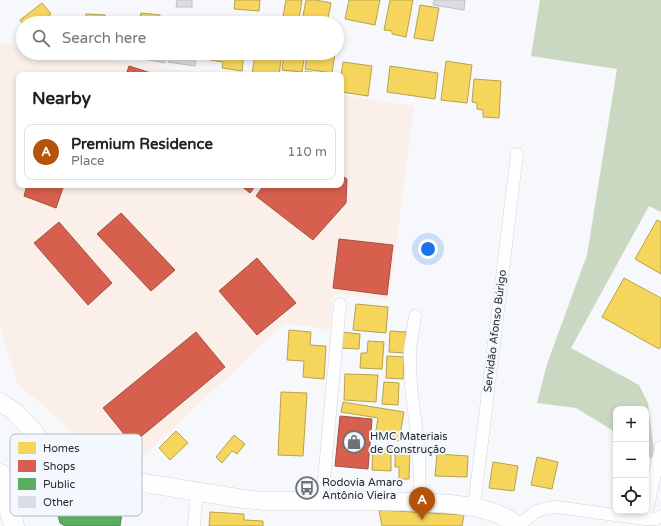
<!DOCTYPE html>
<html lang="en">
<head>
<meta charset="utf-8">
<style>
	body { margin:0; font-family:"Varela Round",sans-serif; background:#f6f6f6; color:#202124 }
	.controls { position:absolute; right:12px; bottom:12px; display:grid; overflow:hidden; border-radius:8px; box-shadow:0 2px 6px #0003 }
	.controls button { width:36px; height:36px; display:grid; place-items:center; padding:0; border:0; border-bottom:1px solid #e0e0e0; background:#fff; color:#202124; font:20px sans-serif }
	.you { position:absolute; left:428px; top:249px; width:14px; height:14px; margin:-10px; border:3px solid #fff; border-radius:50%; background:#1a73e8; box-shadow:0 0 0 6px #1a73e833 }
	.badge { display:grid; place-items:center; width:26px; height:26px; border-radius:50%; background:#b45309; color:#fff; font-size:13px; font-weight:700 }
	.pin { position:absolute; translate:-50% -33px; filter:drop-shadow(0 1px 2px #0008) }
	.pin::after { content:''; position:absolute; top:21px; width:14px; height:12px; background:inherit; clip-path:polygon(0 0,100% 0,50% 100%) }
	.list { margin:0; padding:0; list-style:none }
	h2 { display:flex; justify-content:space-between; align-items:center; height:52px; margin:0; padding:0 16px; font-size:17px }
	h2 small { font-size:13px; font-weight:400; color:#757577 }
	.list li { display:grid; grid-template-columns:26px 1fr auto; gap:12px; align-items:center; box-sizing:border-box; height:56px; margin:0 8px 8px; padding:0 8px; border:1px solid #e0e0e0; border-radius:8px }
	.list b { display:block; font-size:15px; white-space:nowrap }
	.list p { margin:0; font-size:13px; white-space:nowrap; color:#757577 }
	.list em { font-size:13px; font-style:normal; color:#757577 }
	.icon { flex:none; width:22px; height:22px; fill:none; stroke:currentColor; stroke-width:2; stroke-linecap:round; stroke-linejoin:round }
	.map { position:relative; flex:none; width:661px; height:526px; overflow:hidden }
	.search { position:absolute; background:#fff; box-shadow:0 2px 6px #0003; left:16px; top:16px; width:328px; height:44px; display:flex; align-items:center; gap:10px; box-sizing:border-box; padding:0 14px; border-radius:22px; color:#757577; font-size:15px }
	.panel { position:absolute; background:#fff; box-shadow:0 2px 6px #0003; left:16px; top:72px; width:328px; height:116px; border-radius:8px }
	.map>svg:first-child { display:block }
	.commercial { fill:#faf0e9 }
	.forest { fill:#cad8c2 }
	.homes { fill:#f6d55c; stroke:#b8a24e }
	.shops { fill:#d6604d; stroke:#a25044 }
	.public { fill:#5aae61; stroke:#4b8752 }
	.building { fill:#dcdce6; stroke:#bfc0c3 }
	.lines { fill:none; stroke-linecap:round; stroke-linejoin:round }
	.minor-casing { stroke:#d2d5d8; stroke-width:13 }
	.secondary-casing { stroke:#d2d5d8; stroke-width:19 }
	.primary-casing { stroke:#d2d5d8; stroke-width:21 }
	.minor { stroke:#fefefe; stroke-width:12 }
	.secondary { stroke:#fefefe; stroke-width:18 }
	.primary { stroke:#fefefe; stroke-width:20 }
	.labels { text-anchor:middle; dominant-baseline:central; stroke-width:4; stroke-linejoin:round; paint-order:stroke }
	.street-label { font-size:11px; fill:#282c2f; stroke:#f3f8fe }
	.poi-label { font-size:11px; fill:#282c2f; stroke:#f3f8fe; text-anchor:start }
	.key { fill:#f3f8fe; stroke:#b6bbc0; stroke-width:1 }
	.key-label { font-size:11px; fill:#282c2f }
</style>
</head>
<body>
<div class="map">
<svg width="661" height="526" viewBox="0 0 661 526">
	<rect width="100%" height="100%" fill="#f6f8fb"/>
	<!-- commercial -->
	<path class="commercial" d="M0,43L23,46V53H67L211,75H19V185H341V95L414,106L389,300L333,293L330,330L285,323L137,462L88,445L17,383L0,327Z"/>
	<!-- forest -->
	<path class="forest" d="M540,0H661V212L649,206L571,348L639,385L648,403L655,459L646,457V409H616V447L612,430L576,408L537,403L547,364L587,255L617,69L531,56Z"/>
	<!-- homes -->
	<path class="homes" d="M235,0H260L259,11L234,9Z
		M286,0H302L299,19L283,16Z
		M306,0H316L331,3L327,23H314L302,21Z
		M349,0H380L375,25L345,19Z
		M390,0H413L406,37L392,34V31L384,30Z
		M42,3L51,14L46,18L49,23H23V24L20,20Z
		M420,5L439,8L433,41L414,38Z
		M141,13L160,15L159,23H139Z
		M86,14L105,15V23H85Z
		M211,53H244L242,71L222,68L223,62L210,60Z
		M255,53H282L279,75H252Z
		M284,53H305L302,72L282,70Z
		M307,53H335L332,73L305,69Z
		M446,61L472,65L467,103L441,100Z
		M343,62L372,66L368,96L341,92V76Z
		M390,66L438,73L435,99L387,92Z
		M474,79L501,81L499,118L483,117V110L477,109V103L472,102Z
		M657,220L661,222V274L635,259Z
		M624,278L661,298V346L659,349L602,317Z
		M356,304L388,307L386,333L353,330Z
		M289,330L311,332L310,345L326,346L324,379L303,377L304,361L287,360Z
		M390,331L406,332L405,353L389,352Z
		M341,332L360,334L359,349L340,348Z
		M368,341L384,342L382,369L360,368L361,353H367Z
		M387,356L404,357L403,379L386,378Z
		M345,374L378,375L376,402L344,400Z
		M384,382L399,383L398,405L382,404Z
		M281,392L307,393L303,456L278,455Z
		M343,402L404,412L399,441L375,437L378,418L341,412Z
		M176,431L188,443L170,460L159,448Z
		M234,435L245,444L237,454L232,451L222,463L216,457Z
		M373,448L391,449V471L372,470Z
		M395,448H410L409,479H399V467H395Z
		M437,454L468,456L467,477L435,476Z
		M537,457L558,462L552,489L531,485Z
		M493,462L518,466L514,491L489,488Z
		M379,510L464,515L462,526H382Z
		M210,512L244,514V520L263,521V526H209Z"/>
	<!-- shops -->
	<path class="shops" d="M129,66L157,75H126Z
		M341,175L347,179L346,203L313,240L256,196L264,185H341Z
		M27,185H64L56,208L24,196Z
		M240,185H256L250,193Z
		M121,213L175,270L151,291L97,234Z
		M59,222L112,283L88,305L34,243Z
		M339,239L393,245L387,295L333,288Z
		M257,258L296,303L257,335L219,291Z
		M196,332L225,367L132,444L103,408Z
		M340,416L372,419L368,469L335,466Z"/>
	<!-- public -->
	<path class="public" d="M71,480L122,513L120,526H65L60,523L53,495Z"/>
	<!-- building -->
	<path class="building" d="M177,0H192V7H176Z
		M434,0H465L464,10L433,5Z
		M103,53H132V57Z
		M134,53H166L165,63L133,57Z
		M169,53L196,56L195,66L168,62Z
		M305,71L331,75H304Z"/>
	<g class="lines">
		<!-- minor casing -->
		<g class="minor-casing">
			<path id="minor" d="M415,316L410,350V363L411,386L419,453L420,502
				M322,501L340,304
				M474,507L517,154
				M645,519L661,447
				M194,526L197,492
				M518,526L535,512L543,509L556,507L645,519H656L661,516"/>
		</g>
		<!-- secondary casing -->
		<g class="secondary-casing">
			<path id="secondary" d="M0,402L15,412L33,431L48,453L64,466L86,474L169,487L244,499L264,501H379L420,502L450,504L474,507L486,510L498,514L508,519L518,526"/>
		</g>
		<!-- primary casing -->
		<g class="primary-casing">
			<path id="primary" d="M0,474L14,526"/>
		</g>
		<!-- minor -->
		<use href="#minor" class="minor"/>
		<!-- secondary -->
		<use href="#secondary" class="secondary"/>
		<!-- primary -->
		<use href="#primary" class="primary"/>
	</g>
	<!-- icons -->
	<defs>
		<g id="shop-ring" transform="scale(1.15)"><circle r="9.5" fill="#f3f8fe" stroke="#707376" stroke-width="1.5"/><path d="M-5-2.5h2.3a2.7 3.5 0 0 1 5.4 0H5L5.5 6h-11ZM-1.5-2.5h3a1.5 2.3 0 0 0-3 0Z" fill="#707376"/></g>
		<g id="bus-ring" transform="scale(1.15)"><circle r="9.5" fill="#f3f8fe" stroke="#707376" stroke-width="1.5"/><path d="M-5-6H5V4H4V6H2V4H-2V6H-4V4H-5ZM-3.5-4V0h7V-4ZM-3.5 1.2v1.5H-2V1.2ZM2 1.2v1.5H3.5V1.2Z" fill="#707376"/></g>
	</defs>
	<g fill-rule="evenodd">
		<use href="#shop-ring" x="354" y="442"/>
		<use href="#bus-ring" x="307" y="488"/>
	</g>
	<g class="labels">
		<!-- street labels -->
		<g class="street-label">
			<text transform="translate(495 331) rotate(-83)">Servidão Afonso Búrigo</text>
		</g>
		<!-- poi labels -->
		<g class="poi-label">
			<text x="370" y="436">HMC Materiais<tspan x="370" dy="13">de Construção</tspan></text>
			<text x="322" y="482">Rodovia Amaro<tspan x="322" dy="13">Antônio Vieira</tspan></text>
		</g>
	</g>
	<!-- legend -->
	<rect x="10" y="434" width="132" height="82" rx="6" class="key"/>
	<rect x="18" y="442" width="18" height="12" fill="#f6d55c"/>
	<rect x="18" y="460" width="18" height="12" fill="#d6604d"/>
	<rect x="18" y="478" width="18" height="12" fill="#5aae61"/>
	<rect x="18" y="496" width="18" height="12" fill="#dcdce6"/>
	<g class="key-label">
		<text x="43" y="452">Homes</text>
		<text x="43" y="470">Shops</text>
		<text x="43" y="488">Public</text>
		<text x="43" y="506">Other</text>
	</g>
</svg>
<div class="controls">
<button>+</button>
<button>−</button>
<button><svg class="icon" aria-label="locate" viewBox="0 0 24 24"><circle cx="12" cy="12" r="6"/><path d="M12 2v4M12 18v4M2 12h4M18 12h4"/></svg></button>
</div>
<div class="you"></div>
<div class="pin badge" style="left:422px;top:520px">A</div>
<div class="search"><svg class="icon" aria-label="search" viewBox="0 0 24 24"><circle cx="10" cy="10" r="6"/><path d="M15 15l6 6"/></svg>Search here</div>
<section class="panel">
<h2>Nearby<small></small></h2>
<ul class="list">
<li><span class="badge">A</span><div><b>Premium Residence</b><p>Place</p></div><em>110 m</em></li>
</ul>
</section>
</div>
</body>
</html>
